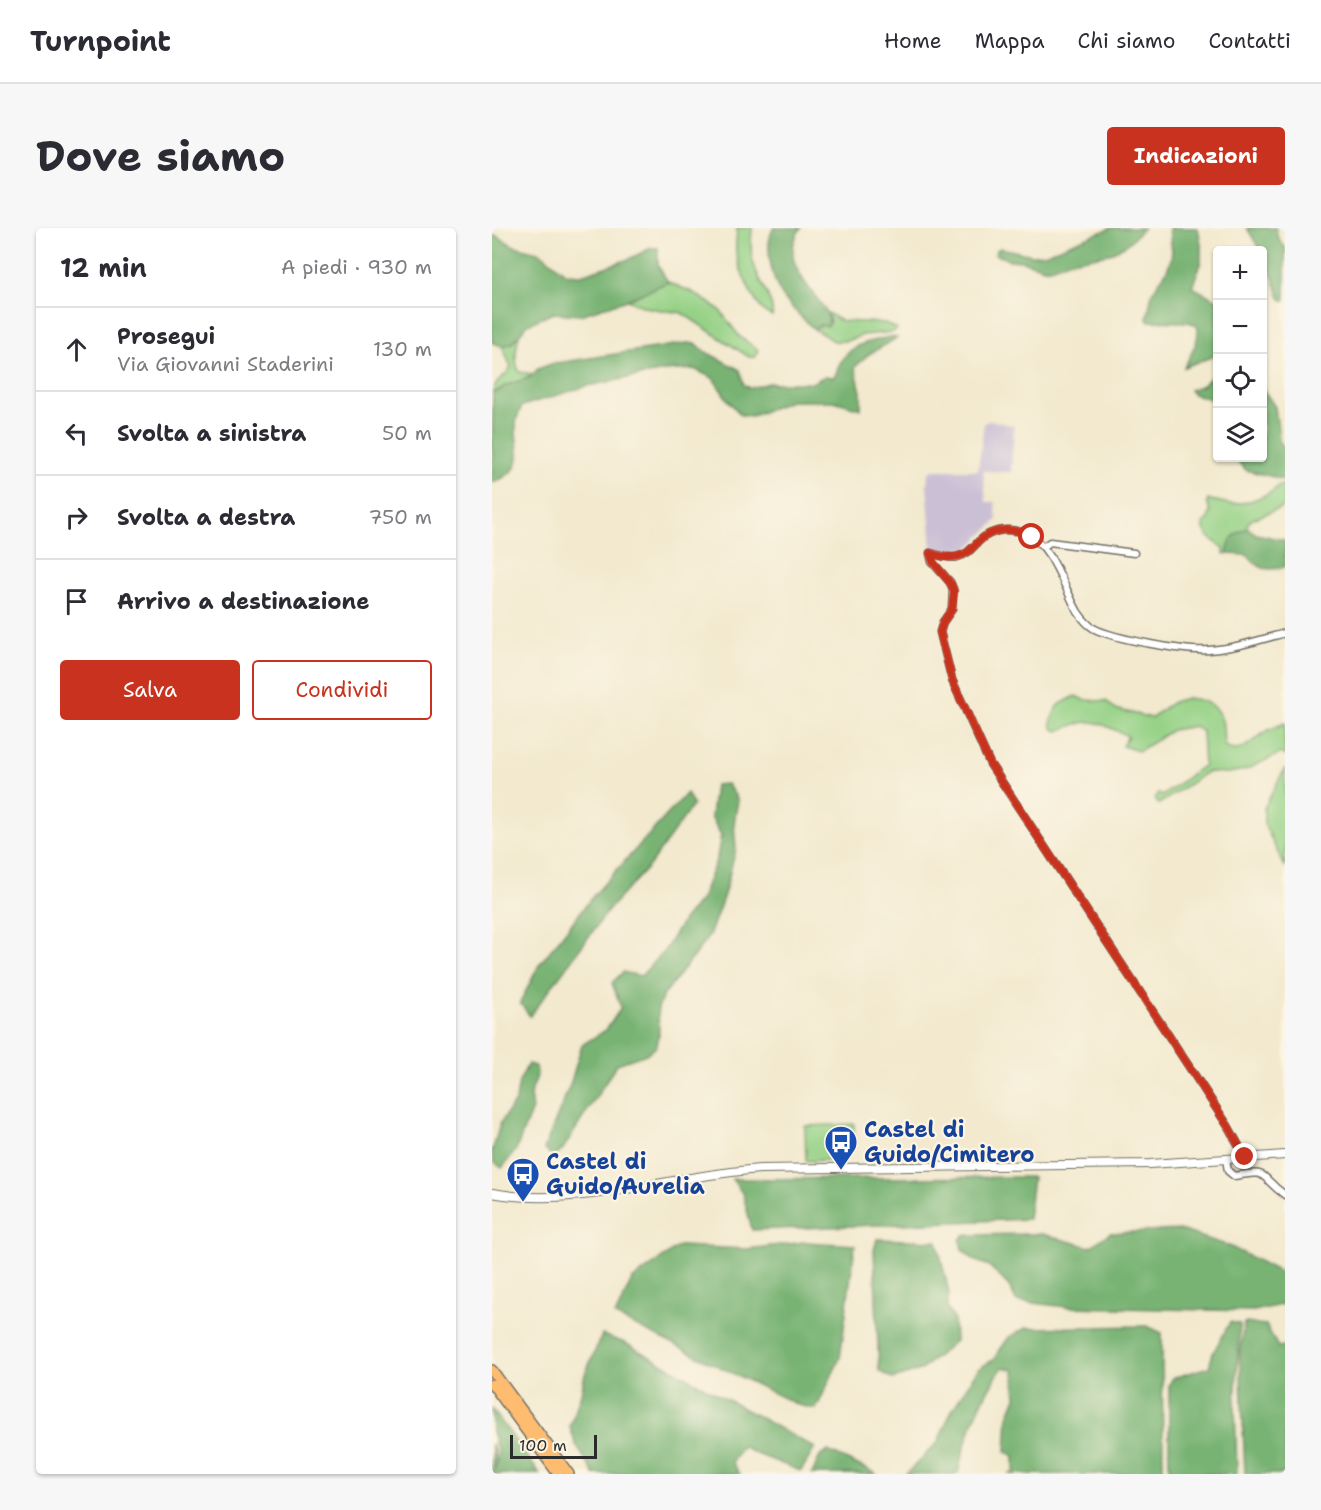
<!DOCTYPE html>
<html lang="it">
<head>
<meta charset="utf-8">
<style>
	body { margin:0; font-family:"Shantell Sans",sans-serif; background:#f7f7f7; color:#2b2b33 }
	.controls { position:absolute; right:18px; top:18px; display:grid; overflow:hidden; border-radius:6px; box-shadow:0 2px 4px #0004 }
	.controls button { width:54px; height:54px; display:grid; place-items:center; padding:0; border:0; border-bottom:2px solid #e1e1e2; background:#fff; color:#2b2b33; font:30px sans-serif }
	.scale { position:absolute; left:18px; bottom:15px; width:87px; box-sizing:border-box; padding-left:6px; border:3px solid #2b2b2b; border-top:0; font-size:16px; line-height:21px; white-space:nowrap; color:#2b2b2b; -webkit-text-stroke:4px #fcf5e5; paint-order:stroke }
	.stop { position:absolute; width:18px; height:18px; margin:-14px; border:4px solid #c8321e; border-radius:50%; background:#fff }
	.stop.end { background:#c8321e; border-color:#fff; box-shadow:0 2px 6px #0008 }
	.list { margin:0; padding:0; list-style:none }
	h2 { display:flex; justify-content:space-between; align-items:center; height:78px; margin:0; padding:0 24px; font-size:26px }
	h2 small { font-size:20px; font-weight:400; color:#7c7c81 }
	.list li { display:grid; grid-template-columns:39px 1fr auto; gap:18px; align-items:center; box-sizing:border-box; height:84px; padding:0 24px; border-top:2px solid #e1e1e2 }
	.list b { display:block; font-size:22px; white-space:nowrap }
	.list p { margin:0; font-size:20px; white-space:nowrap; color:#7c7c81 }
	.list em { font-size:20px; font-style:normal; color:#7c7c81 }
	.actions { display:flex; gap:12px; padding:18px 24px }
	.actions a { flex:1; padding:14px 0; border:2px solid #c8321e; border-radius:6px; text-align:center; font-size:21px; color:#c8321e }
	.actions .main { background:#c8321e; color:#fff }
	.icon { flex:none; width:33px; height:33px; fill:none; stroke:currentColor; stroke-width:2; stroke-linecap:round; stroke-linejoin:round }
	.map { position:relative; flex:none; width:793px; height:1246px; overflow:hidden; border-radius:6px }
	header { display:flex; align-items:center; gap:36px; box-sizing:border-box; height:84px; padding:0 30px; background:#fff; border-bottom:2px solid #e1e1e2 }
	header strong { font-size:28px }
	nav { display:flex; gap:33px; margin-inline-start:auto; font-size:21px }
	.intro { display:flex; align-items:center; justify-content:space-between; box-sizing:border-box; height:144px; padding:0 36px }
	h1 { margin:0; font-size:42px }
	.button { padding:15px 27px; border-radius:6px; background:#c8321e; color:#fff; font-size:21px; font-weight:700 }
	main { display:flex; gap:36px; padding:0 36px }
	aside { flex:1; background:#fff; border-radius:6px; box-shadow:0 2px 4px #0004 }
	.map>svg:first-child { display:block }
	.industrial { fill:#cbbfd5 }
	.green { fill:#95d186; stroke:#607e58; stroke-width:1.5 }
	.forest { fill:#78b373; stroke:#526f4f; stroke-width:1.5 }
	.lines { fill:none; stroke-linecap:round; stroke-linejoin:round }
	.minor-casing { stroke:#716e64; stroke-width:9 }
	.tertiary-casing { stroke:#716e64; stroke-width:10 }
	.trunk-casing { stroke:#716e64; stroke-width:12 }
	.minor { stroke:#fff; stroke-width:6 }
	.tertiary { stroke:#fff; stroke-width:8 }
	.trunk { stroke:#febc70; stroke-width:9 }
	.route { stroke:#c8321e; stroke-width:8 }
	.labels { text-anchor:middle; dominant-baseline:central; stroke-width:4.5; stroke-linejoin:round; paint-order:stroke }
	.transit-label { font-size:22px; font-weight:bold; fill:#164399; stroke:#fcf5e5; text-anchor:start }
</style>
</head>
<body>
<header>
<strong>Turnpoint</strong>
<nav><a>Home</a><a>Mappa</a><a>Chi siamo</a><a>Contatti</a></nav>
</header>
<div class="intro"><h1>Dove siamo</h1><a class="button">Indicazioni</a></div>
<main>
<aside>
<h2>12 min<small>A piedi · 930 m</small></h2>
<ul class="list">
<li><svg class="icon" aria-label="ahead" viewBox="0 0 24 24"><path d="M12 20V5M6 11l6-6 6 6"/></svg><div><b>Prosegui</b><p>Via Giovanni Staderini</p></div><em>130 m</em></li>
<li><svg class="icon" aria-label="left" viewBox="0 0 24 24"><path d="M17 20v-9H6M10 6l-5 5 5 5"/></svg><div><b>Svolta a sinistra</b></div><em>50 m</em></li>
<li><svg class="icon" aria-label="right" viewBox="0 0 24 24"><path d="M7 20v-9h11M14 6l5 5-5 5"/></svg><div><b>Svolta a destra</b></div><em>750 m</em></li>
<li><svg class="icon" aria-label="arrive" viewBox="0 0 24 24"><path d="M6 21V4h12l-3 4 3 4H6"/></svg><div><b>Arrivo a destinazione</b></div></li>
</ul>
<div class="actions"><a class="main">Salva</a><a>Condividi</a></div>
</aside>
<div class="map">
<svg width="793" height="1246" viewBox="0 0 793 1246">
	<rect width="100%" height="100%" fill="#fcf5e5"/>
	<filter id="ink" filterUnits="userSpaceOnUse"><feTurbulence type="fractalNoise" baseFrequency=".0167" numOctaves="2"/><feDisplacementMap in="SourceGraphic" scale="12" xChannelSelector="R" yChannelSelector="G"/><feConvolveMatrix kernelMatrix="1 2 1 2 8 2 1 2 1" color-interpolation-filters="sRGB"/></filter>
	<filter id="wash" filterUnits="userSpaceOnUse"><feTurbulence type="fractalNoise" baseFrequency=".008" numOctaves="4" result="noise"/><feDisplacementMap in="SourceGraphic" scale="24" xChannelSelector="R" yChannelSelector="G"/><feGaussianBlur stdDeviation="1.35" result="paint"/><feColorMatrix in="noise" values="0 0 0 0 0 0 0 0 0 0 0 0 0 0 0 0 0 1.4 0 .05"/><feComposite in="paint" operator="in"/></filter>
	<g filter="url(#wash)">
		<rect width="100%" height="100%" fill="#f2e9ce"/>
		<!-- industrial -->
		<path class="industrial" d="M498,192L522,198L519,244L491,243L494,274H503L505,292L472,324L463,326H450L440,322L435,257L436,245L441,242H486L492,195Z"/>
		<!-- green -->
		<path class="green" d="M245,0H260C259,11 258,23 261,34C264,48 284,76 280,88C263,83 247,40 244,24C243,16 245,7 245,0Z
			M176,54L200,64L227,81L247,108L266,122L263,129H257L190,85L156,80L135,72Z
			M336,85L349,93L393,95L405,101L401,104L371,107L354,113H342L322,101L338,94Z
			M28,103C25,117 21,130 27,144L41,146C34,153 24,153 16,157C10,159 8,163 1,164C4,149 13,151 19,139L10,118L20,115Z
			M787,257H793V278L761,291L755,296L756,300C743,305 736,312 736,326H732V320C722,313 712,309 711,295L716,292L718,284L715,274L716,272C725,272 732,276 740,276C752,276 781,267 787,257Z
			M583,468L593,472L614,473L623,481L660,490C668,484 677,474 687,472C703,467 726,475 730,493C732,500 731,509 732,517C746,531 762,511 775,503C780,500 787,498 793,495V528L789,525L753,542L736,545L715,544L667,576L663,571L667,565L670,568L712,537L710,504L703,498L680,502L647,523L630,518L636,508C604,493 599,488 566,503L560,500L559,495L565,478Z
			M793,540V639L772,596V580Z
			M362,896V915H342V932L314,933L313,898Z"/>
		<!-- forest -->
		<path class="forest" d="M282,0H309C278,43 345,75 336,98L328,97L322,101C310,90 299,80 290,67C280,53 271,14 282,0Z
			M619,0H652L634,17L617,26L578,33L555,41L530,33L517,32L503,26L504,22L509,20L540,27L552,26Z
			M677,0H706L709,16V35L700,59L725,72V127L692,139C699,126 709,111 705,97L696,94L656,93L655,91L660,65L675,42L679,31L680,23Z
			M755,0H784L786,11L793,19V73L788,70L778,41L771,27L770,22H768Z
			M0,8H5L22,18L49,25L74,46L89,47L137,31L159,20H166V38L176,54L135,72L88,87L61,85L36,96L20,115L10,118L0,115Z
			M398,109L405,110L377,126L363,139L369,164V181L342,173H298L260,188L249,187L235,171L221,150L202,141L172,143L95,158L30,178C28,183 24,190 24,196C23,226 38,240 0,255L1,164H6L12,158L37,150L46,141L59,136L195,115L205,116L212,123L248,142L252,157L258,160L277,155H320L333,148L342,149C346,143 346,137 350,132C362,115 379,113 398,109Z
			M725,143V173L702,166L698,162L711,157Z
			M771,161L783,179L788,215L793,220V252L754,242L746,234L747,230H770Z
			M756,300L764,306L793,312V339C772,343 769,342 755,327L736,326C736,311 742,306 756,300Z
			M235,556L246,572L242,595L244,621L232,667L217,708L171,768L166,780L167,806L164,819L154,826L125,836L71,921L62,929L52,921L78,857L90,817L114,802L129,780L120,755L131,744L149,748L173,722L192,691L209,671L225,630L229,607L219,589L223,557Z
			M195,565L201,577L157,638L118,680L38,788L28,775L47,737L102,667Z
			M36,836L43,838L45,848L38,867L40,881L24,922L10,940L2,934L0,924L8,896L24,872L27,854Z
			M541,949L536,991L260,1002L251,966L240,951Z
			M688,1002L737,1018L792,1046L793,1076L762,1083L576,1079L524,1073L517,1058L497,1038L482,1032L470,1021L468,1012L472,1007L550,1006L598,1019L618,1005Z
			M385,1011L445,1013L457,1065L455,1080L462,1091L463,1113L429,1142L401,1151L387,1143L382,1022Z
			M313,1014L363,1017L348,1130L324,1181L306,1177L123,1088L140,1052L187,1018L255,1021Z
			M738,1094L748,1096L743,1178L745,1246H677V1157L681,1150L717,1139L721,1125Z
			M752,1095L774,1097L786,1119L793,1118V1246H753L748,1125Z
			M655,1098L670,1105L671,1246H516L522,1245V1228L514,1224L516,1189L524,1169L522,1142L511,1139C490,1167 472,1211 466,1246H414L446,1214L459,1184L486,1141L501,1132L517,1109L534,1100Z
			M110,1107L133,1115L323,1220L309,1243L262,1225L251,1218L240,1234L248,1246H102L83,1215L78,1198L89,1166L93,1146Z
			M0,1181L48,1246H0V1215L3,1226V1244L6,1225L0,1203Z
			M336,1223L385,1246H320L328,1228Z"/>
	</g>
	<g filter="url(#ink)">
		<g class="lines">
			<!-- minor casing -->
			<g class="minor-casing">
				<path id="minor" d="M551,319L558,314L642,325
					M753,929L736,898L498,536L460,452L448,404L451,394L460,381L461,361L458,354L440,334L438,325C447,327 456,331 465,329C475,327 480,320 487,313C500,301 518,299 534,306C560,316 572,360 586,384C590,390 595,396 601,400C621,411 695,424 717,422C743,420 768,412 793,405
					M734,931L736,943L742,948C779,941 766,948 793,967"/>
			</g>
			<!-- tertiary casing -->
			<g class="tertiary-casing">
				<path id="tertiary" d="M0,965C86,981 180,947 268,941L658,936L793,927"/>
			</g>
			<!-- trunk casing -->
			<g class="trunk-casing">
				<path id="trunk" d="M0,1142L77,1246
					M0,1156L66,1246"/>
			</g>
			<!-- minor -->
			<use href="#minor" class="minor"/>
			<!-- tertiary -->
			<use href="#tertiary" class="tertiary"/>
			<!-- trunk -->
			<use href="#trunk" class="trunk"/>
		</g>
	</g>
	<g class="lines" filter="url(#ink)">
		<!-- route -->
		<path class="route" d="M540,309C522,299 501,299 486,314C480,320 476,326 467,328C457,331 447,328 438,325L441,334L459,356L462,364L460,381L451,394L448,404L460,452L498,536L736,898L753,929"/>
	</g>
	<!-- icons -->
	<defs>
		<g id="bus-pin" transform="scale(1.725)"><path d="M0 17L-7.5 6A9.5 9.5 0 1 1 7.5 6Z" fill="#1a4fb4" stroke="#fcf5e5"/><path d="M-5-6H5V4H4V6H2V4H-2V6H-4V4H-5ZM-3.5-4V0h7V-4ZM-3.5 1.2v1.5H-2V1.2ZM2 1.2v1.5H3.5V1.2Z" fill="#fff"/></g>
	</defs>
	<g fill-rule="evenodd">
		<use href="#bus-pin" x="349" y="914"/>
		<use href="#bus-pin" x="31" y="946"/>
	</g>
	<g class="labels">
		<!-- transit labels -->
		<g class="transit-label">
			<text x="372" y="901">Castel di<tspan x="372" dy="25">Guido/Cimitero</tspan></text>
			<text x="54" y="933">Castel di<tspan x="54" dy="25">Guido/Aurelia</tspan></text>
		</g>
	</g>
</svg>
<div class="controls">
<button>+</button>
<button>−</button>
<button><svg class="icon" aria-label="locate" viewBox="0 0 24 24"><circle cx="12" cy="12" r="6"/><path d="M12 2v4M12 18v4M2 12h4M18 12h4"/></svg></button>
<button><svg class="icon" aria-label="layers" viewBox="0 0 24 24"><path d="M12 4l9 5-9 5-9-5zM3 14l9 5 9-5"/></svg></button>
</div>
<div class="scale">100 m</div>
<div class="stop" style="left:540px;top:309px"></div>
<div class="stop end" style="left:753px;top:929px"></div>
</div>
</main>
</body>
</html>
